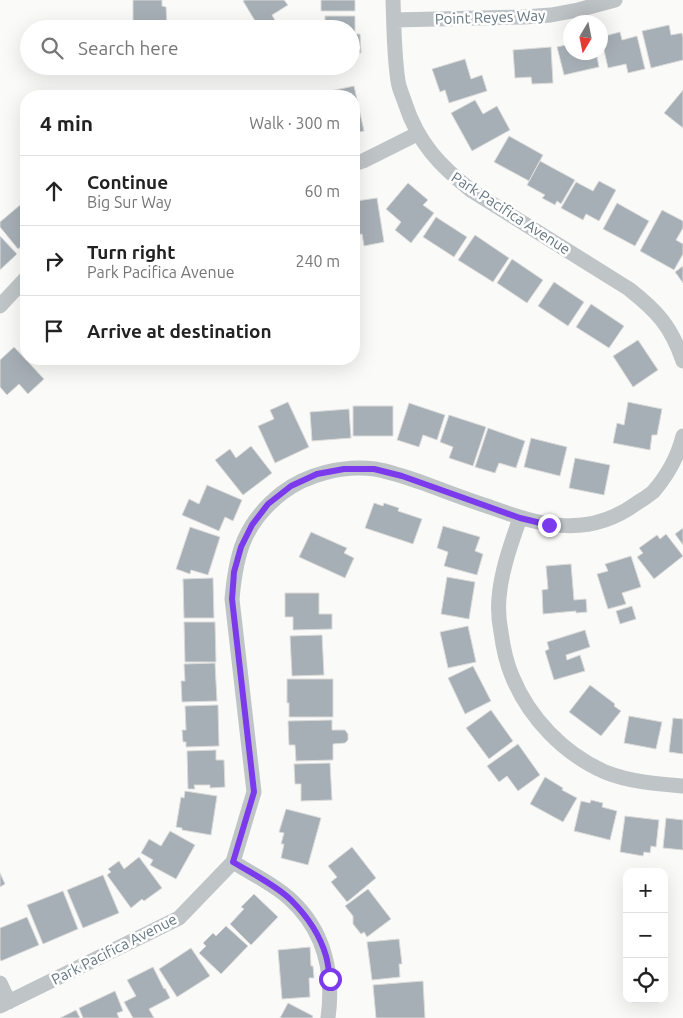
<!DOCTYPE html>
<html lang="en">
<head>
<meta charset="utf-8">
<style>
	body { margin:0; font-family:Ubuntu,sans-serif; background:#f2f2f2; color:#222 }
	.controls { position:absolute; right:15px; bottom:15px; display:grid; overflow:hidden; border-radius:10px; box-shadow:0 5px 20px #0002 }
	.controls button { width:45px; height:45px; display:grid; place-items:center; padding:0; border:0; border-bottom:1px solid #e0e0e0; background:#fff; color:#222; font:25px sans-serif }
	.compass { position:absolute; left:563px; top:15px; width:45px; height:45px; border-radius:50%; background:#fff; box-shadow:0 5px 20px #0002; rotate:190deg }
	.stop { position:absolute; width:15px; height:15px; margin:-11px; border:4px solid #7c3aed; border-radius:50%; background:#fff }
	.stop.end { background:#7c3aed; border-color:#fff; box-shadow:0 1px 5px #0008 }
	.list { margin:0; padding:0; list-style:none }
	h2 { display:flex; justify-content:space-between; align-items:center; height:65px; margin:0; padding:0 20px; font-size:21px }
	h2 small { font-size:16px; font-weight:400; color:#767676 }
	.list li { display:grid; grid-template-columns:32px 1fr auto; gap:15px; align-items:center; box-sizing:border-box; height:70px; padding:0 20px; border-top:1px solid #e0e0e0 }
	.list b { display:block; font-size:19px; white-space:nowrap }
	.list p { margin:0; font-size:16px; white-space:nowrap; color:#767676 }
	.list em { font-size:16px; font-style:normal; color:#767676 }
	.icon { flex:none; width:28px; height:28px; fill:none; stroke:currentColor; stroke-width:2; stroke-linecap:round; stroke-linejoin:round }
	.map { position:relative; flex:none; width:683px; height:1018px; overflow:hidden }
	.search { position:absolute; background:#fff; box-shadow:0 5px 20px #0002; left:20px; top:20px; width:340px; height:55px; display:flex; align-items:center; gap:12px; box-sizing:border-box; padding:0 18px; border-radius:28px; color:#767676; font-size:19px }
	.panel { position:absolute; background:#fff; box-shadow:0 5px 20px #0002; left:20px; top:90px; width:340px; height:275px; border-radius:20px }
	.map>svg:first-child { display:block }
	.building { fill:#a6afb5; stroke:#dcdbda }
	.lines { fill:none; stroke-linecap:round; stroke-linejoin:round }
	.minor { stroke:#bfc4c7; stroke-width:15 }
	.route { stroke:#7c3aed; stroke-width:6 }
	.labels { text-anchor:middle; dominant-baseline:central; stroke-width:5; stroke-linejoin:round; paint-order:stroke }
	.street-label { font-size:15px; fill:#667781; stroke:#fff }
</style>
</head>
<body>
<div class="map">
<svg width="683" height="1018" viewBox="0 0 683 1018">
	<rect width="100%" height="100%" fill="#fafaf8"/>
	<!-- building -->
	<path class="building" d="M133,0H162V6L166,7L167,25L133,26Z
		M245,0H284L288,5L272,15L277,24L270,29H260L243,1Z
		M321,0H355V11H321Z
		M325,16H355V34H360L361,53H351V29H325Z
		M669,25L671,35L682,33L683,38V60L651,68L642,31Z
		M620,32L622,40L637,36L645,69L628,73L626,64L608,68L601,37Z
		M570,44V52H596L599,67L564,75L557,47Z
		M551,47L553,83L532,84L531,77L515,78L513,50Z
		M465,59L471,79L482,75L487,91L449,103L445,90L440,92L432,69Z
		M354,86L364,131L354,133V96H327L326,92Z
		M683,90V128L664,113Z
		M475,100L483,114L497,106L510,130L472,151L451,113Z
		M509,136L543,155L529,181L494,162Z
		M540,161L575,180L561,204L557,201L555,205L542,198L545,195L527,185Z
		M599,181L616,190L599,221L586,214L583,220L561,208L576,182L593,191Z
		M408,183L428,200L423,205L434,213L411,243L395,230L401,222L386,209Z
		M377,198L384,242L364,246L362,234L354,235V206H357L356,201Z
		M26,200V243L18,249L0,227V222Z
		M617,203L649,221L635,246L603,229Z
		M662,210L683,221V228L676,240L683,244V254L674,270L640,251Z
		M436,217L467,237L454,257L423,237Z
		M475,235L509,258L493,282L458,260Z
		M0,236L17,254L0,270Z
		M512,259L543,280L527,303L497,283Z
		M683,266V283L675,272Z
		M554,282L584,302L568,326L538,306Z
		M591,304L624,326L609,348L576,327Z
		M26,337V347L21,343Z
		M638,340L658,370L633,387L613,356Z
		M14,347L44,379L28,394L19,384L7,395L0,387V360Z
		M288,402L309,447L275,463L258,426L274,419L270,410Z
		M628,402L662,409L657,435H652L650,450L613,443L617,423L624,425Z
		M409,403L445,415L437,440L423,435L419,447L397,440Z
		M353,406H393V436H353Z
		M349,409L351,438L312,441L310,412Z
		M449,415L486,427L473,466L449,458L453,447L440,442Z
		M488,428L525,441L516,468L499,463L495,473L475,467Z
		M531,438L567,447L560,476L524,467Z
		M251,446L272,473L243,495L215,460L230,449L236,458Z
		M575,458L610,465L604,495L569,488Z
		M207,485L242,500L233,521L225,517L219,531L182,515L189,499L199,504Z
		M374,503L383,506L384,503L399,508L398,511L422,519L413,544L365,528Z
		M443,526L480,537L475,551L483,554L477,575L444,566L448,552L437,548Z
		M190,527L220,537L208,575L191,570L190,574L176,569Z
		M683,528V545L675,534Z
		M311,532L347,548L344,553L354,558L345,578L299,557Z
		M666,534L683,556L654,579L637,557L643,553L639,548L657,535L660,539Z
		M631,556L641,587L622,593L626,604L608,609L597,574L608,571L605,564Z
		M571,564L574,600L586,599L587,612L576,613V611L543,614L542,590L548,589L546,566Z
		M447,577L475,582L469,619L441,614Z
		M213,578L214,618H184L183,579Z
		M285,593H319V614H332V629L293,630V617H285Z
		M632,606L636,619L620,624L616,611Z
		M184,622H215L216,662H185Z
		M468,626L476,662L448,668L440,632Z
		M585,630L590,647L566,655L567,660L580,655L585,671L554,680L545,651L549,649L547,642Z
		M322,635L324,675L292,676L290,636Z
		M215,663L217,701L182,702L181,681H185L184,664Z
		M473,666L491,701L465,714L448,678Z
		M287,679H333V717H289V703H287Z
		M590,685L615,704L614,706L621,711L601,736L569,712Z
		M218,705L219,746L186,747V742H183L182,730H186L185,706Z
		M491,710L513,741L489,759L466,728Z
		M629,716L662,722L656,749L624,743Z
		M673,718L683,719V754L669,752Z
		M332,720V730H345L348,734V740L345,743L333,744V760L296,761L295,745H289L288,721Z
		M518,744L540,775L518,791L507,776L499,782L487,766Z
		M216,750V760H224L225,787L210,788V785H194L195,789H188L187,751Z
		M330,763L332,800L301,801V784H295L294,764Z
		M545,777L563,788L562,790L577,798L563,822L530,804Z
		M185,791L217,796L211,835L182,830V828L176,827L181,797L184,798Z
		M591,800L603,803L602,807L617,811L610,840L574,831L581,801L590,803Z
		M286,809L321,818L308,865L281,858L284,844H281L284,833L279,832Z
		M625,816L659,820L656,847L651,846L650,853L644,852L643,856L620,852Z
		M666,818L683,820V850L663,848Z
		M170,831L195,845L176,879L150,865L153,860L141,853L149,839L161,846Z
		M352,847L376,878L347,902L331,882L337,877L328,866Z
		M139,857L162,888L144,901L142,899L131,908L107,875L111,872L108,869L119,861L124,869Z
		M0,873L5,884L0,887Z
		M103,875L119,913L83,928L67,890Z
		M368,889L391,919L367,937L364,932L361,934L353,924V916L345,906Z
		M63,891L78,929L43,944L27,905Z
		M254,894L278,917L251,945L230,924L244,909L241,907Z
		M27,917L39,945L1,961L0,959V928Z
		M226,926L248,946L221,974L199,953L206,946L203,943L213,933L216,936Z
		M399,939L402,964H399L400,977L372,980L367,942Z
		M310,947L311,966H313L314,978H309L310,997L282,999L278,950Z
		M191,948L210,976L177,997L159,969Z
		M153,967L164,989L165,988L170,998L149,1009L154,1018H133L124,1002L136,996L127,980Z
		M423,981L425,1018H376L373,985Z
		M115,991L123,1011L117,1013L119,1018H83L79,1008Z
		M288,1003L313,1016L312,1018H280Z
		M76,1010L80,1018H60Z"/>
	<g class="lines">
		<!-- minor -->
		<path class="minor" d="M393,0C394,27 394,55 398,81C399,89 403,96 405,103C418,143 440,166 472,191L629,289C657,311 671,326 683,361
			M394,20L524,17L551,15L578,10L615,0
			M354,164L363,161L417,134
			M0,306L26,278
			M520,518C511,544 501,571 499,598C498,609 499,622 501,632C503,647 506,662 512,676C529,718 564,754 605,772C630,782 657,784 683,786
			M233,862C252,874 274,884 290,899C325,931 334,974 328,1018
			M0,983L9,1002
			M0,1006L179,918L233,862L254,792L232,599C236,553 244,523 282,493C307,474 343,465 375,469C392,472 409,478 426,484C447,492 468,500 490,507C542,526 588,539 637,503C642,500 648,496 653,492C667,476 678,456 683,436"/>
	</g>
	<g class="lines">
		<!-- route -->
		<path class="route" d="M330,979C329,971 328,963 326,956C320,935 306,915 291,900C276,885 251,873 233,862L254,792L232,599L234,572L241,547L252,525L268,504L291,486L317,474L344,469H374L402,476L520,518L549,525"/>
	</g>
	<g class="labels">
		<!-- street labels -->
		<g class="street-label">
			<text transform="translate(490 17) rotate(-2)">Point Reyes Way</text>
			<text transform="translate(511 213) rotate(33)">Park Pacifica Avenue</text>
			<text transform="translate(114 949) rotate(-27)">Park Pacifica Avenue</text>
		</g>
	</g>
</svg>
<div class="controls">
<button>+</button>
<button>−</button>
<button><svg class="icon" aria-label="locate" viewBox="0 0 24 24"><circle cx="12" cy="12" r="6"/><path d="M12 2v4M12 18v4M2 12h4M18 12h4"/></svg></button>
</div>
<svg class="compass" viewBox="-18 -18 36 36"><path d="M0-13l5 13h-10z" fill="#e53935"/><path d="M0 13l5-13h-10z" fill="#767676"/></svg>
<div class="stop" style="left:330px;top:979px"></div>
<div class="stop end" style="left:549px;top:525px"></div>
<div class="search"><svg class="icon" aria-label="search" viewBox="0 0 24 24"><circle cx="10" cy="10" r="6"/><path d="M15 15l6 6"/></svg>Search here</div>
<section class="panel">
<h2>4 min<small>Walk · 300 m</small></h2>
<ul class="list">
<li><svg class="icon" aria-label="ahead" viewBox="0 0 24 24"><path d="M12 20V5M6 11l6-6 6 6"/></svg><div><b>Continue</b><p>Big Sur Way</p></div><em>60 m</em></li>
<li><svg class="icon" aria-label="right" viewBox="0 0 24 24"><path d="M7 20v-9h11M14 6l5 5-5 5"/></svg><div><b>Turn right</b><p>Park Pacifica Avenue</p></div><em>240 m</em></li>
<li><svg class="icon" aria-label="arrive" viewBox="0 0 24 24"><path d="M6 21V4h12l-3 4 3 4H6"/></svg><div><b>Arrive at destination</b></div></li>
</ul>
</section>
</div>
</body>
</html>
